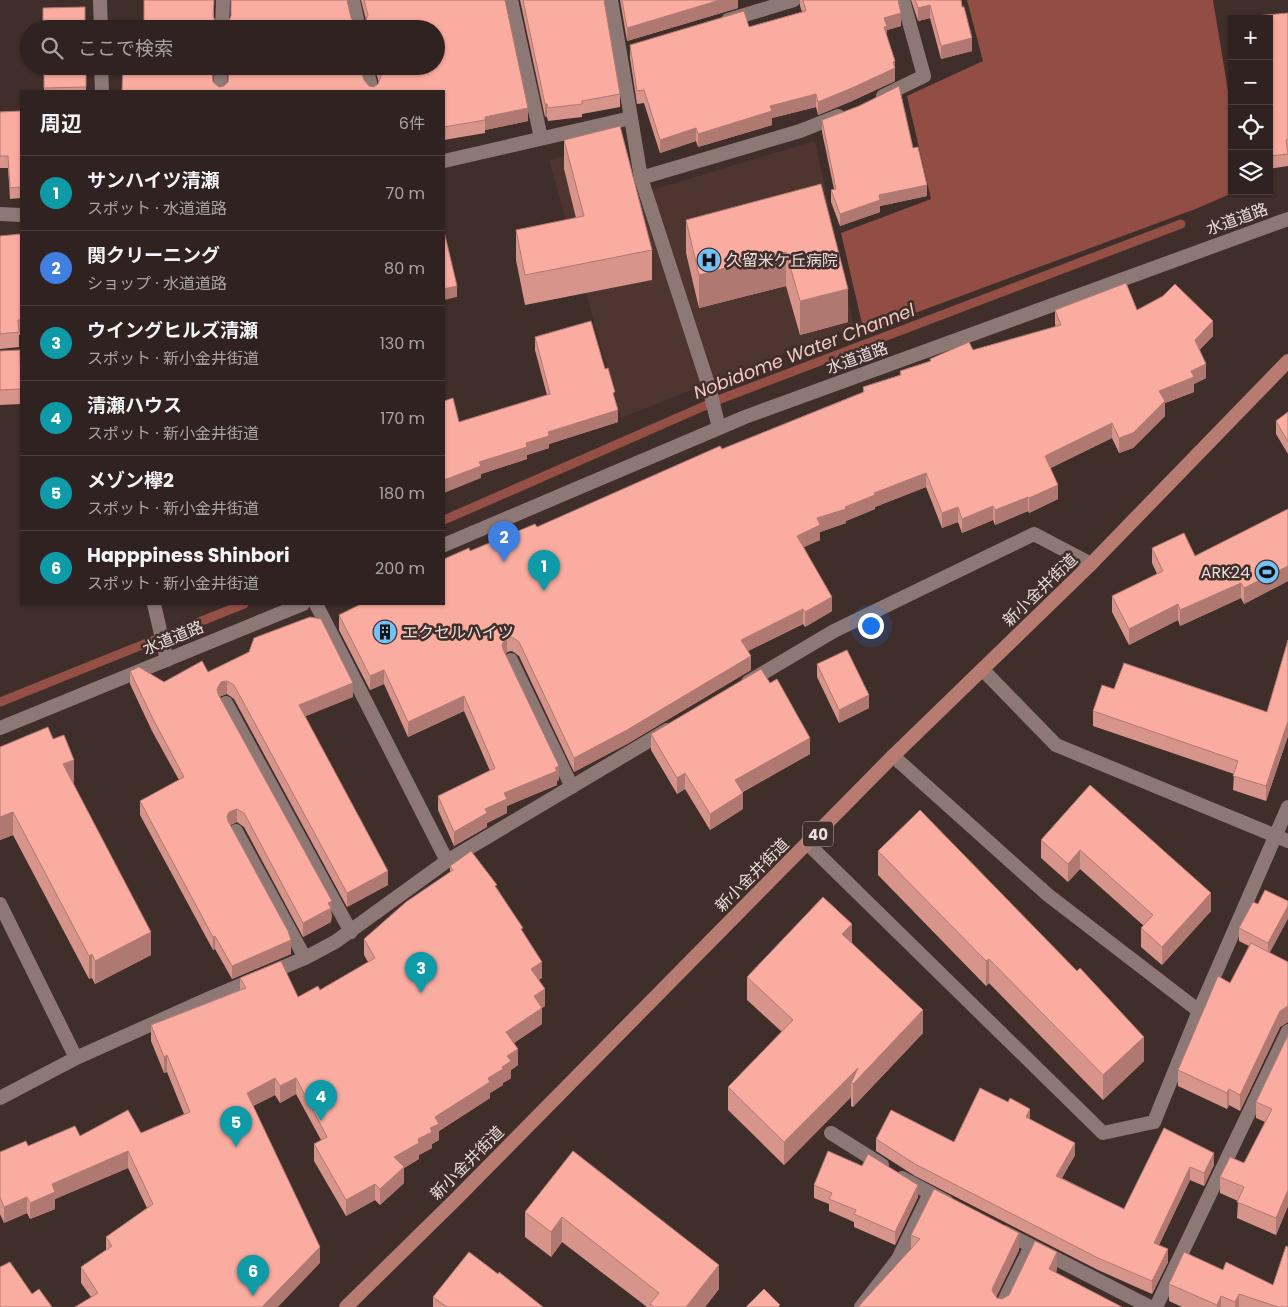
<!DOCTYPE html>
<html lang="ja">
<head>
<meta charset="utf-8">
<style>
	body { margin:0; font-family:Poppins,"Noto Sans JP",sans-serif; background:#382a29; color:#f1f3f6 }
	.controls { position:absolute; right:15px; top:15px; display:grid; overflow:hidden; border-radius:0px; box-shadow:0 1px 4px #0004 }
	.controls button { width:45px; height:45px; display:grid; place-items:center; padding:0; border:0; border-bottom:1px solid #4b3f3e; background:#302220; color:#f1f3f6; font:25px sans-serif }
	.you { position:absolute; left:870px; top:625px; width:18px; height:18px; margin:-12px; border:4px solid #fff; border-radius:50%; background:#1a73e8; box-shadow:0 0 0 8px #1a73e833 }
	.badge { display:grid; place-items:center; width:32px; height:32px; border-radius:50%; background:#73c1f5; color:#fff; font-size:16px; font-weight:700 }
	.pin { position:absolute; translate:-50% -41px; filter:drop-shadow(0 1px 2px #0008) }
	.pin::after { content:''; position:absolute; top:26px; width:18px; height:15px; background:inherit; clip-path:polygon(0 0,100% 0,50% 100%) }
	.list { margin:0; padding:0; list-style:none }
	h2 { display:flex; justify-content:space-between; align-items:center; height:65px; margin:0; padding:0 20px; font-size:21px }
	h2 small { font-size:16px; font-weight:400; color:#a8a4a5 }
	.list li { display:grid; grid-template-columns:32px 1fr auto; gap:15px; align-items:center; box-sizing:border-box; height:75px; padding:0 20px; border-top:1px solid #4b3f3e }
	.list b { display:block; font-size:19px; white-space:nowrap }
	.list p { margin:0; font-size:16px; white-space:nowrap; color:#a8a4a5 }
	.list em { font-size:16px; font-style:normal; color:#a8a4a5 }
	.icon { flex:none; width:28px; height:28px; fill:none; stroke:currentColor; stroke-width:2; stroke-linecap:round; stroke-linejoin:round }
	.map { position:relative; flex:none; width:1288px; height:1307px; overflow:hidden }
	.search { position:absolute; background:#302220; box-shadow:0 1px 4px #0004; left:20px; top:20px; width:425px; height:55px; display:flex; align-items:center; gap:12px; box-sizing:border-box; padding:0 18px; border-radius:28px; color:#a8a4a5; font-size:19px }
	.panel { position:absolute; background:#302220; box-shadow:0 1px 4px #0004; left:20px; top:90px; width:425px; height:515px; border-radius:0px }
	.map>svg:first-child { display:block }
	.built { fill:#4e3530 }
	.forest { fill:#924e44 }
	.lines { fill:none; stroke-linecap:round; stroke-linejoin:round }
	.stream { stroke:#955046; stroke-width:9 }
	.minor { stroke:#8e7875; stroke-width:14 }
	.tertiary { stroke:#8e7875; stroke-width:14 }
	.primary { stroke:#b77b72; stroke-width:14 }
	.wall { fill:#d7948a }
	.shaded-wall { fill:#af7870 }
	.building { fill:#faaca0; stroke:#af7870 }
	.labels { text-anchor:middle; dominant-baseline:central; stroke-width:5; stroke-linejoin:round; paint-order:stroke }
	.shield { fill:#402e2b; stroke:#b7a9a7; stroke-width:1 }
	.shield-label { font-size:15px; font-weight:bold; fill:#eadedc }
	.street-label { font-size:16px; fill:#eadedc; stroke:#402e2b }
	.poi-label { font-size:16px; fill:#eadedc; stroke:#402e2b; text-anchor:start }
	.water-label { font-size:18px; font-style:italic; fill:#f3c8c1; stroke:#402e2b }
</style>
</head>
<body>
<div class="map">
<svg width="1288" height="1307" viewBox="0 0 1288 1307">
	<rect width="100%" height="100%" fill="#402e2b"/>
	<!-- built -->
	<path class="built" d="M624,141L638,194L815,141L854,326L621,418L549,160Z"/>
	<!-- forest -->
	<path class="forest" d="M967,0H1213L1232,115V191H1237L1198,208L864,332L841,233L931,199L907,96L983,61Z"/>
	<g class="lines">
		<!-- stream -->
		<path class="stream" d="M444,520L718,400L1181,224
			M0,702L244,604"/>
		<!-- minor -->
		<path class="minor" d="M100,0L101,29
			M353,0L359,29
			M511,0L541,138
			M728,20L794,0
			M222,29L223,0
			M101,66L102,91
			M366,66L372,91
			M220,91L221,66
			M883,96L924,76L903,0
			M631,118L641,178L709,387L719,428
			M444,161L631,118L611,0
			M641,178L800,131L838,116
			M0,214L21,215
			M154,604L167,660
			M316,604L447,861
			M511,660L572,787
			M983,670L1056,745L1288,841
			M748,682L834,631L1034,534L1091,564
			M226,703L351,932
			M893,756L1048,895L1199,1011
			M236,831L305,958
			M808,844L1103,1133L1154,1122L1199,1011L1288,807
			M0,904L76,1058
			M0,1098L76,1058L210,998L305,958L335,942L447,861L667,730
			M831,1133L882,1165
			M902,1178L947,1202
			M1004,1232L1150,1307
			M861,1307L898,1259L930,1193
			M1001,1307L1031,1246
			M1156,1307L1288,1031"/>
		<!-- tertiary -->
		<path class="tertiary" d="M444,545L745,417L1288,219
			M0,728L303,604"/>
		<!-- primary -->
		<path class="primary" d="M346,1307L455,1200L893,756L1091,564L1288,361"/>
	</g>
	<!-- wall -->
	<path class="wall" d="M144,0H214V17L215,21V29H144Z
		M361,0H505L528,121L485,130V133L444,140V91H122L213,82L219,87L364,80L369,86L374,87L378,84L379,83L374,66H436V29H229V21L231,16L351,18L356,24L360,25L365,22L366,20Z
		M520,0H604L620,94V107L582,114V117L548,121L547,117H545Z
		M620,0H738V8L627,41Z
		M800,0H898L901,26L887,30V37L895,61V81L852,101L818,115L816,107L772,118V125L698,147L696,141L660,153L644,103L637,104L630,58V45L749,27L802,12L800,6Z
		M911,0H961L972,51L941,59L930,18L918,21Z
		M1288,13V166L1269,169V19Z
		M44,66H86V91H44Z
		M21,111V198L10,199L8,168H0V112Z
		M822,120L913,148L927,196L880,206V212L840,226L831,202V190L834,189L822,132Z
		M564,140L652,250V280L525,305L516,260V230L576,218L564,169Z
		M821,184L848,322L800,335L786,286L699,308L686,253V220Z
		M21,234V335H19V347L0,349V236Z
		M1055,310H1137L1213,336L1199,350L1206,378L1194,384V392L1165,403V416L1133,448L1119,453L1112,438L1050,468L1058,499L1029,513L1028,511L995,525L993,520L962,533L958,522L942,528L926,487L875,507V509L846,521V523L820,532V540L804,547L832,611L805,627L803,624L748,651L751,670L627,744L574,772L519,656L512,651L507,652L506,654L559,780L557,781V785L507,806V813L487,823V827L454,846L438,810V796L490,771L464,711L408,737L384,684L370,690L339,630V615L470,551L537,527L722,449L863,392V387L900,375V371L930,361V359L973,350L1056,327L1055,324Z
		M535,337L605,369L615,401L618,422L549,444V448L527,455V459L481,474V478L459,422L547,395L535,350Z
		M0,351L21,359V404L0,405Z
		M1288,412V454L1276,434V421Z
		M1288,509V581L1244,604L1241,598L1180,626L1178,620L1129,645L1112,612V596L1157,574L1152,563V548L1195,556Z
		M1288,640V736L1266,801L1233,790L1234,774L1093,726V711L1114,689L1267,712Z
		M817,664L869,708L839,723L817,677Z
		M130,671L164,682L208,672L353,697L305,716L388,885L347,907L234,699L227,694L221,696L220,697L332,915L331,922L303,937L244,827L237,822L230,825L291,954L232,979L215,949L213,950L140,815V801L179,780L152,731L130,684Z
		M651,734L810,754L743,792V809L710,830L685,789L677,794L651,750Z
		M53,739L151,955L95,984L92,978L89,979L13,835L0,840V747Z
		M1090,785L1211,911L1162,965L1141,947V928L1144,926L1080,869L1068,882L1041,858V840Z
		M878,851L1144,1061L1103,1100L989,983L986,986L878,875Z
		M450,866L497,888L523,932L542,978L538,980L545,1006L542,1008V1024L514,1043L518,1065L511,1070V1078L503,1083V1085L490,1093V1098L439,1131V1140L432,1144V1148L419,1155V1159L404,1168V1183L380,1205L375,1200L346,1216L314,1161V1144L321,1140L296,1094L280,1103L275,1095L253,1106L320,1263L91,1297L81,1283V1267L106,1250V1237L147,1208L128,1168L55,1199V1209L30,1219L27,1213L4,1223L0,1214V1152L80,1136L141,1133L184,1114L167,1072L164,1073L151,1041V1025L240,990V978L298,997L320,990L368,962L364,955V939L450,872Z
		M1265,890L1270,953L1288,962V1022L1280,1027L1240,1111L1229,1105L1227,1109L1178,1086V1070L1230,983L1249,946L1239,941V928L1258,904Z
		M852,943L923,1033L853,1107L851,1106V1097L784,1165L728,1110V1087L782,1032L747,1000V977Z
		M1288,1035V1206L1276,1235L1237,1218L1238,1201L1220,1193V1177L1244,1163L1265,1122L1256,1118V1102Z
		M1030,1119L1075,1155L1062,1178L1124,1209L1164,1128L1214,1165L1204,1186L1190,1180L1159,1245L1168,1262L1152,1294L1098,1270L915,1176L876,1151V1139L954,1142Z
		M573,1151L719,1289L705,1307H647L562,1242L551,1257L525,1237V1212Z
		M814,1185L918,1197L895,1245L854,1227V1222L829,1211V1204L814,1198Z
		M911,1235L1019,1250L996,1297L997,1298L1002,1299L1057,1269L1056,1273L1122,1307H858L911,1249Z
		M1223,1270L1273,1285L1288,1307H1182L1169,1301V1284Z
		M498,1274L543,1307H433V1297Z"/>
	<!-- shaded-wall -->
	<path class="shaded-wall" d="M720,0H738V8L627,41V28Z
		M930,5V18L918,21V8Z
		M901,13V26L887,30V39L884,40V18Z
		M972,38V51L941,59V46Z
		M895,61V81L852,101L818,115V102Z
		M816,94V107L772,118V125L698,147V134L770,106Z
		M545,104H547V117H545Z
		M528,108V121L485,130V117Z
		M696,128V141L660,153V140Z
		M927,185V196L880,206V212L840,226V214L879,195Z
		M786,252V286L699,308V275Z
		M457,286V297L444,300V289Z
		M848,289V322L800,335V301Z
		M1213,321V336L1195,355V340Z
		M1206,364V378L1194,384V392L1165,403V416L1133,448L1119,453V438L1159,391L1191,371Z
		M618,410V422L549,444V448L527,455V459L481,474V478L444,493V480L479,462L548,432Z
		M1112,423V438L1045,471V456Z
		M926,473V487L875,507V509L846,521V523L820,532V540L797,550V536L817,518L845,507L874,493Z
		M1058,485V499L1029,513V498Z
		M1028,497V511L995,525V510Z
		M993,506V520L962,533V519Z
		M958,507V522L942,528V513Z
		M1288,566V581L1244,604V588Z
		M1241,583V598L1180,626V610Z
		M832,597V611L805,627V612Z
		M1178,604V620L1129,645V629Z
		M803,609V624L741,654V640Z
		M507,638V652L502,659V644Z
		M751,656V670L627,744L574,772V758Z
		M384,670V684L370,690V676Z
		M227,681V694L221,696L217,702V689L221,682Z
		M353,683V697L299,719V705Z
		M869,695V708L839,723V710Z
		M464,696V711L408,737V722Z
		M1288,721V736L1266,801V786Z
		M810,738V754L735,796V780Z
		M74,760V783L63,788V764Z
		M559,766V780L557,781V785L507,806V813L487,823V827L454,846V832L485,809L504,793Z
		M685,773V789L677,794V778Z
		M743,793V809L710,830V814Z
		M237,809V822L229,826L227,817L229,812Z
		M13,812V835L0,840V817Z
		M1080,850V869L1068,882V864Z
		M388,871V885L347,907V893Z
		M1211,893V911L1162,965V947Z
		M332,901L331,922L303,937V923Z
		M1288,906V919L1268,956V943Z
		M852,924V947L842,934Z
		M151,932V955L95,984V961Z
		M215,936V949L213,950V937Z
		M291,940V954L232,979V966Z
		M92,954V978L89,979V956Z
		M989,959V983L986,986V961Z
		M542,962V978L531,985V969Z
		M545,989V1006L534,1013V996Z
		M1288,1006V1022L1280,1027L1240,1111V1095L1280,1011Z
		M542,1008V1024L506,1048V1032Z
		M923,1010V1033L853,1107V1084L851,1083V1097L784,1165V1142L858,1068Z
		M1144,1037V1061L1103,1100V1075Z
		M518,1049V1065L511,1070V1078L503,1083V1085L490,1093V1098L439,1131V1140L432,1144V1148L419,1155V1159L404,1168V1183L380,1205V1189L394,1157L418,1139L430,1128L435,1117L502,1067L507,1056Z
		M167,1055V1072L164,1073V1057Z
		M275,1078V1095L247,1109V1093Z
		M296,1078V1094L280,1103V1086Z
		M1229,1089V1105L1227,1109V1093Z
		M1030,1109V1121L1026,1117Z
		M1075,1143V1155L1056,1188V1176Z
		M128,1151V1168L55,1199V1209L30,1219V1203L52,1184Z
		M1214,1153V1165L1204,1186V1173Z
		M1190,1167V1180L1154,1255V1243Z
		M375,1184V1200L346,1216V1200Z
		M918,1185V1197L895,1245V1232Z
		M1288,1190V1206L1276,1235V1218Z
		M27,1197V1213L4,1223V1207Z
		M562,1217V1242L551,1257V1232Z
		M1019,1233V1250L993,1304V1287Z
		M320,1247V1263L278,1307H262Z
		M1168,1249V1262L1152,1294V1281Z
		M1057,1252V1269L1049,1286V1269Z
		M719,1265V1289L705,1307H686Z
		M1239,1294V1307H1235V1302Z
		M1221,1296V1307H1217V1305Z"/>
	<!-- building -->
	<path class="building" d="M144,0H214L213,16L215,21H144Z
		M231,0H347L351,18L356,24L360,25L365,22L368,15L364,0H505L528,108L485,117V120L444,127V91H122L123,66L212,69L213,82L219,87L224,86L228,82L229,69H234V66H360L364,80L369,86L374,87L378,84L381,76L378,66H436V29H235L236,21H229L231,16Z
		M523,0H604L620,94L582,101V104L548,108L547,104H545Z
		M622,0H720L627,28Z
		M803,0H898L901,13L884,18L887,26L884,27L895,61L893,62L895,68L852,88L818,102L816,94L770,106L772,111L698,134L696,128L660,140L644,90L637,91L630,45L744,11L749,27L806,11Z
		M915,0H961L962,7H964L972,38L941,46L930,5L918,8Z
		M85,7V29H43V8Z
		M1288,13V139L1286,140L1288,154L1269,156V19H1233V18Z
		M44,66H86V87L44,88Z
		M899,86L913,148L918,147L927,185L879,195L880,200L840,214L831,190L836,189L822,120L859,106Z
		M21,111V187L10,188L8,156H0V112Z
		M620,126L652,250L525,275L516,230L584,216L564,140Z
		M821,184L848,289L800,301L786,252L699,275L686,220Z
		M444,231L457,286L444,289Z
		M21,234V320H18L19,332L0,334V236Z
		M1126,283L1137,310L1163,296L1175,284L1213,321L1195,340L1206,364L1191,371L1194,377L1159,391L1165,401L1133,433L1119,438L1112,423L1045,456L1058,485L1029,498L1028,497L995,510L993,506L962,519L958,507L942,513L926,473L874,493L875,495L845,507L846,509L817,518L820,525L797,536L832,597L805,612L803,609L741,640L751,656L627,730L574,758L519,642L512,637L507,638L502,644L503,649L559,766L555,768L557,771L504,793L507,799L485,809L487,813L454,832L438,796L495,768L464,696L408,722L384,670L370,676L339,615L361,604H444V559L469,548L470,551L535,524L537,527L720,446L722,449L864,392L863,387L901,375L900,371L931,361L930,359L969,342L973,350L1061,325L1055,310Z
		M591,321L605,369L608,368L615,392L613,393L618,410L548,432L549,436L526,443L527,447L479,462L481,466L444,480V401L453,398L459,422L550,394L535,337Z
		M20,350L21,389L0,390V351Z
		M1288,412V442L1276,421Z
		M1288,509V566L1244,588L1241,583L1180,610L1178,604L1129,629L1112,596L1163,571L1152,548L1184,533L1195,556Z
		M310,617L321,619L353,683L299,705L388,871L347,893L234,685L227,681L221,682L217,689L218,694L332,901L328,903L331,908L303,923L244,813L237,809L229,812L227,817L228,821L288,931L291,940L232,966L215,936L213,937L140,801L184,777L152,717L130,671L139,667L164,682L202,661L208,672L249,652L254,638Z
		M1288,640V721L1266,786L1233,776L1238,761L1093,711L1102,685L1114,689L1124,663L1267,712Z
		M847,650L869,695L839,710L817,664Z
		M761,669L770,683L777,679L810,738L735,780L743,793L710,814L685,773L677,778L651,734Z
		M48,727L53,739L64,735L74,760L63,764L151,932L95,961L92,954L89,956L13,812L0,817V747Z
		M1090,785L1211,893L1162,947L1141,928L1153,915L1080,850L1068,864L1041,840Z
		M920,810L1077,971L1080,968L1144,1037L1103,1075L989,959L986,961L878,851Z
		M471,851L497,885L495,886L523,928L521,929L542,962L531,969L545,989L534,996L542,1008L506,1032L518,1049L507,1056L511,1061L502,1067L503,1069L488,1078L490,1082L435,1117L439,1124L430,1128L432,1132L418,1139L419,1143L394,1157L404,1167L380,1189L375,1184L346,1200L314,1144L327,1137L296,1078L280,1086L275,1078L247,1093L320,1247L262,1307H75L98,1293L81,1267L112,1246L106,1237L153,1204L128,1151L52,1184L55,1192L30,1203L27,1197L4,1207L0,1197V1152L26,1141L28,1146L75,1126L80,1136L128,1110L141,1133L190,1112L167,1055L164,1057L151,1025L246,988L240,978L281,961L298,997L318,986L320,990L375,958L364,939L406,902L453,870L450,866Z
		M1265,890L1288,901V906L1268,943L1239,928L1253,902L1258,904Z
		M823,897L852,924L842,934L923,1010L853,1084L851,1083L858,1068L784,1142L728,1087L793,1020L747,977Z
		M1251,943L1288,962V1006L1280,1011L1240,1095L1229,1089L1227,1093L1178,1070L1218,976L1230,983Z
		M1288,1035V1190L1276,1218L1237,1202L1244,1187L1220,1177L1230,1157L1244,1163L1272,1109L1256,1102Z
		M980,1088L1008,1102L1010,1098L1030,1109L1026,1117L1075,1143L1056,1176L1124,1209L1164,1128L1214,1153L1204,1173L1190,1167L1154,1243L1168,1249L1152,1281L1098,1258L915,1164L876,1139L891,1110L954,1142Z
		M573,1151L719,1265L686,1307H654L650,1304L659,1293L562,1217L551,1232L525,1212Z
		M828,1151L862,1166L868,1154L918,1185L895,1232L854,1214L856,1210L829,1199L832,1193L814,1185Z
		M934,1189L1019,1233L993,1287L992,1291L997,1298L1002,1299L1009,1295L1035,1241L1057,1252L1049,1269L1122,1307H858L920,1239L911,1235Z
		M1286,1246L1288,1247V1307H1278L1239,1294L1235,1302L1221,1296L1217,1305L1169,1284L1184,1252L1223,1270L1226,1262L1273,1285Z
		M469,1252L498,1274L499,1272L543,1307H447L433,1297Z
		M10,1262L32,1294L39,1289L52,1307H0V1267Z
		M764,1289L780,1305L778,1307H746Z"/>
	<!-- icons -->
	<defs>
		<g id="hospital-disc" transform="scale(1.25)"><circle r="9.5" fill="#73c1f5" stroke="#402e2b"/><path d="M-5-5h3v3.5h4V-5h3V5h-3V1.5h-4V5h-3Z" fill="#111"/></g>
		<g id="stadium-disc" transform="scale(1.25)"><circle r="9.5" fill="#73c1f5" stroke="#402e2b"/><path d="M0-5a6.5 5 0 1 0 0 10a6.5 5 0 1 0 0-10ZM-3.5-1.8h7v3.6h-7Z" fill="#111"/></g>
		<g id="building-disc" transform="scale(1.25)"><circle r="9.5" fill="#73c1f5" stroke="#402e2b"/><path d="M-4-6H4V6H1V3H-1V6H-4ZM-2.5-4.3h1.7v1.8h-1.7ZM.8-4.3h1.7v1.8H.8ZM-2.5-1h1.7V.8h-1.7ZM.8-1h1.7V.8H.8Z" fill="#111"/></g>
	</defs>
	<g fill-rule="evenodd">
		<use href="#hospital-disc" x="709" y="260"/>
		<use href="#stadium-disc" x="1267" y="572"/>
		<use href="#building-disc" x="385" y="632"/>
	</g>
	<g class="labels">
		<!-- shield labels -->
		<rect class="shield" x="803" y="821.5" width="30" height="25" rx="4"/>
		<g class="shield-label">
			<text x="818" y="834">40</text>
		</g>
		<!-- street labels -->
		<g class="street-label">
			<text transform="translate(1237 219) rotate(-20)">水道道路</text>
			<text transform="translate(857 358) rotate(-20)">水道道路</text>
			<text transform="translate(1040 590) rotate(-44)">新小金井街道</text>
			<text transform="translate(173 638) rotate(-22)">水道道路</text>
			<text transform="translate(752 875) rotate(-45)">新小金井街道</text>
			<text transform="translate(467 1163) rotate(-45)">新小金井街道</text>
		</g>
		<!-- poi labels -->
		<g class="poi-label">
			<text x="726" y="260">久留米ケ丘病院</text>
			<text x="1250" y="572" text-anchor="end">ARK24</text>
			<text x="402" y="632">エクセルハイツ</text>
		</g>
		<!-- water labels -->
		<g class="water-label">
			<text transform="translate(804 351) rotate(-21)">Nobidome Water Channel</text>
		</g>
	</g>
</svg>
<div class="controls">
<button>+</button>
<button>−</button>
<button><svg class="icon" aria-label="locate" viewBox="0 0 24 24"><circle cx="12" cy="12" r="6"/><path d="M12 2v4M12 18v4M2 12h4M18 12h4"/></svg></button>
<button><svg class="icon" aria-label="layers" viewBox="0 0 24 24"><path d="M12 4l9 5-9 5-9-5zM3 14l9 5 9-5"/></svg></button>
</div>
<div class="you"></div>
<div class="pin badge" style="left:544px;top:591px;background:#0f9aa8">1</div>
<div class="pin badge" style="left:504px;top:562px;background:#3f7fe0">2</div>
<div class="pin badge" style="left:421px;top:993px;background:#0f9aa8">3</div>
<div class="pin badge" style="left:321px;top:1121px;background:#0f9aa8">4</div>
<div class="pin badge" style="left:236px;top:1147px;background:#0f9aa8">5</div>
<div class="pin badge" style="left:253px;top:1296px;background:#0f9aa8">6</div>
<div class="search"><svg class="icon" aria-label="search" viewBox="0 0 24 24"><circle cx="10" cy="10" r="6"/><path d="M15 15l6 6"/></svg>ここで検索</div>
<section class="panel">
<h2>周辺<small>6件</small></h2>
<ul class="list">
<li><span class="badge" style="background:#0f9aa8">1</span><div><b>サンハイツ清瀬</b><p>スポット · 水道道路</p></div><em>70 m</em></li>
<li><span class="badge" style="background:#3f7fe0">2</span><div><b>関クリーニング</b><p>ショップ · 水道道路</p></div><em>80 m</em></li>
<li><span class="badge" style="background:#0f9aa8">3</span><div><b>ウイングヒルズ清瀬</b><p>スポット · 新小金井街道</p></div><em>130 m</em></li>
<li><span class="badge" style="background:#0f9aa8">4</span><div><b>清瀬ハウス</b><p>スポット · 新小金井街道</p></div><em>170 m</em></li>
<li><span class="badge" style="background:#0f9aa8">5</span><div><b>メゾン欅2</b><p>スポット · 新小金井街道</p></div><em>180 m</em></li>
<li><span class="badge" style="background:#0f9aa8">6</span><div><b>Happpiness Shinbori</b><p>スポット · 新小金井街道</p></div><em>200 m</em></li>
</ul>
</section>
</div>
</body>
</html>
